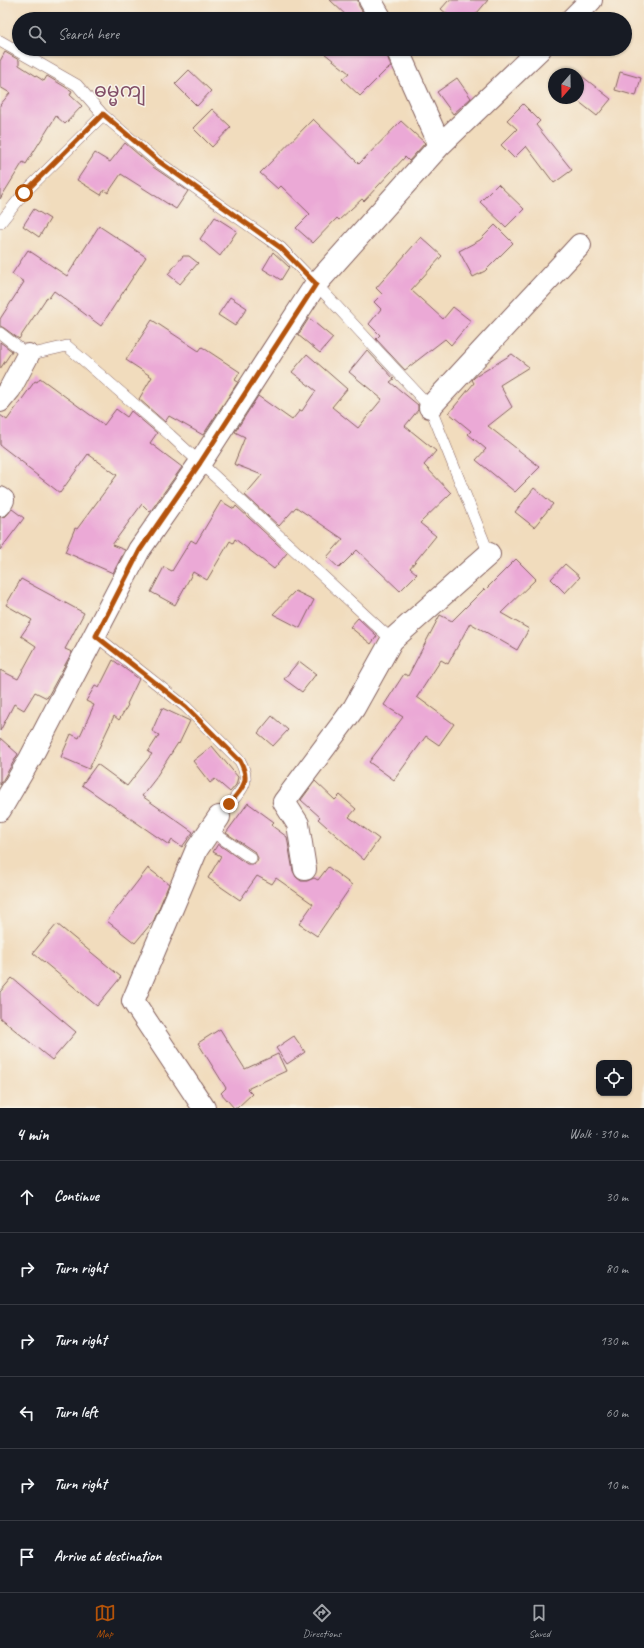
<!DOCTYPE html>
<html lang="en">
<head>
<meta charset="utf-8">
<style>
	body { margin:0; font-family:Caveat,"Noto Sans Myanmar",sans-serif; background:#20242c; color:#f1f3f6 }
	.controls { position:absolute; right:12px; bottom:12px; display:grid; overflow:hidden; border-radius:8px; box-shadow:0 1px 3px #0004 }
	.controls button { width:36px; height:36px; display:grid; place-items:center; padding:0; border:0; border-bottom:1px solid #363941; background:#171b24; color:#f1f3f6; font:20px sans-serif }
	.compass { position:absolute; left:548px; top:68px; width:36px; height:36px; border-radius:50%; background:#171b24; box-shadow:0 1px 3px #0004; rotate:200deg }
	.stop { position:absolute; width:12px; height:12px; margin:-9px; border:3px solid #b45309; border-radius:50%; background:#fff }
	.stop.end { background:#b45309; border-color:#fff; box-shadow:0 1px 4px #0008 }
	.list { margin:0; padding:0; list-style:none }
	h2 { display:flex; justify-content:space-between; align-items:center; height:52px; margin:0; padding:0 16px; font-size:17px }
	h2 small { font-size:13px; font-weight:400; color:#9ea1a6 }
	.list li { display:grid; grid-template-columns:26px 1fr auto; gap:12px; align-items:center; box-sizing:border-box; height:72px; padding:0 16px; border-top:1px solid #363941 }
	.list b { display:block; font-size:15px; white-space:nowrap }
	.list em { font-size:13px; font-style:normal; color:#9ea1a6 }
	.icon { flex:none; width:22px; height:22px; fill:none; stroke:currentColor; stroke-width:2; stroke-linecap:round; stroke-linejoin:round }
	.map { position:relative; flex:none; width:644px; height:1108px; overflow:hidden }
	.search { position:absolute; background:#171b24; box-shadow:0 1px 3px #0004; left:12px; right:12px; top:12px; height:44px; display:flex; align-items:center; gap:10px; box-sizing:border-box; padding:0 14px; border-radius:22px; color:#9ea1a6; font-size:15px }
	.sheet { height:484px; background:#171b24 }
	nav { display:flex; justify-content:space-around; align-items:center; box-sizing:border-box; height:56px; border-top:1px solid #363941; background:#171b24; font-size:11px; color:#9ea1a6 }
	nav a { display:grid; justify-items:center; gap:2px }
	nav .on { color:#b45309 }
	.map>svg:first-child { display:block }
	.building { fill:#eba9d6 }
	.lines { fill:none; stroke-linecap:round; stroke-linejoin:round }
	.service-casing { stroke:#84615e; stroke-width:12 }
	.minor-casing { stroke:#84615e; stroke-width:24 }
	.service { stroke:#fff; stroke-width:11 }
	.minor { stroke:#fff; stroke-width:22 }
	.route { stroke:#b45309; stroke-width:5 }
	.labels { text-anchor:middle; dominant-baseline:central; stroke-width:3; stroke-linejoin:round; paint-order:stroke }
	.quarter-label { font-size:19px; fill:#824f67; stroke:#f7f3e8 }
</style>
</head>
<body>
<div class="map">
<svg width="644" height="1108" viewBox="0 0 644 1108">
	<rect width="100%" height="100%" fill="#f7f3e8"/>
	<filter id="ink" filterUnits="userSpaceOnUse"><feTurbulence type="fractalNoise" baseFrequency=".025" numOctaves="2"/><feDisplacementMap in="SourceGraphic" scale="8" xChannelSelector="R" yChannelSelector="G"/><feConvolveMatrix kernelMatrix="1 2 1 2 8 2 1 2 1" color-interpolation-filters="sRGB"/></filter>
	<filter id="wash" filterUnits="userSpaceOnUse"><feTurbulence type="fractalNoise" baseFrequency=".012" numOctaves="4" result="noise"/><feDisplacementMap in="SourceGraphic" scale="16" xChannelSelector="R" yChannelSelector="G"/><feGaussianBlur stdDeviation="0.9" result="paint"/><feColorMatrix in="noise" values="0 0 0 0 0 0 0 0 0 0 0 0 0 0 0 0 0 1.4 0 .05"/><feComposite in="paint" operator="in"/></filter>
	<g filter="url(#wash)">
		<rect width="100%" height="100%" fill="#f1dcbd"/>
		<g id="blocks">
			<!-- building -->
			<path class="building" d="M330,0H358L359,6L367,19H350Z
				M449,0H488L472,19H453L441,9Z
				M319,49H385L391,67L386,70L360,96L342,79L349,73Z
				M5,52L19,60V65L44,81L47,76L72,91L70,95L82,106L65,124L56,116L26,164L23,162L0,199V105L10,93L0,87V61Z
				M189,70L211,91L197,106L175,84Z
				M620,72L641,78L636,96L615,90Z
				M578,73L611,99L597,116L578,101Z
				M457,78L471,98L453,114L437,92Z
				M523,104L540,121L536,125L572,170L554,183L526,146L514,158L501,145L517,129L507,120Z
				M212,109L231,127L212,147L193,128Z
				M313,119L359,164L401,121L425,143L409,161L405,157L364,201L362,199L339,220L337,218L313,243L296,228L310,214L281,186L278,189L260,173Z
				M125,143L153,167L188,191L176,209L121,174L108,193L104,190L101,195L77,180L95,153L110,162Z
				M498,184L524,209L506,227L480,202Z
				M34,209L50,219L39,237L23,226Z
				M215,217L237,231L220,256L200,239Z
				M495,225L513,243L485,271L473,277L459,251L480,240Z
				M99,226L146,257L101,326L54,291L49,298L47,297L19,339L4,328L0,326V319L24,282L12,274L28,250L67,276Z
				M421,237L442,256L411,290L443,319L453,307L471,321L451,345L445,339L405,370L376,339L380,335L369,324L381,309L374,302L382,294L376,288Z
				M273,252L289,267L281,280L263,269Z
				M183,256H189L198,263L180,284L168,274Z
				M230,297L247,308L235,326L218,315Z
				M309,318L333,338L320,353L298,335Z
				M152,320L199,351L202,347L240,372L235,380L238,382L203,435L169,416L165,422L139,399L152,377L126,360Z
				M0,342L12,351L0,369Z
				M367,350L394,379L390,382L418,405V410L405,426L436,451L424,465L451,493L420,523L436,536L410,568L417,574L400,591L357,550L339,568L327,557L343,539L296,507L279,526L245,495L262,475L234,464L245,437L235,432L258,396L292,420L300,410L302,411L312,396L316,391L292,372L307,354L347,389L332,407L358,428L382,399L349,372Z
				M512,354L529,367L500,385L512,407L488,426L540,467L515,492L476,460L486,449L468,434L471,431L449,413L474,383L472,380L475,377Z
				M40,378L104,425L116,409L127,417L131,411L157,433L150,443L182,467L150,512L142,504L112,545L125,550L113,573L65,552L75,528L77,529L117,475L88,454L60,493L25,466L26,465L0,445V415L7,420L35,381L37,382Z
				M534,488L553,504L534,527L515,512Z
				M221,501L234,509L236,506L287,553L274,569L235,539L233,543L230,541L207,580L193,572L175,605L151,592L164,567L172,571L191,540L196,543Z
				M12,509L24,518L0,550V517L6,516Z
				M516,559L536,579L501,613L529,629L517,650L470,623L448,664L441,660L417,697L454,724L439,745L426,736L394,780L369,762L403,717L384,705L404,674L408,676L440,615L452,621L484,589L485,590Z
				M565,564L580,577L565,593L551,579Z
				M21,579L84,613L65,649L72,652L47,698L35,692L24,710L14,704L0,731V670L18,679L36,646L21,636L32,620L6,605Z
				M295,591L314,600L300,628L273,614Z
				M358,618L377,636L371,644L350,627Z
				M113,660L139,679L127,704L128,705L119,720L114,716L89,769L61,757L71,734L79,738L94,705L86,701L95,686L99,688Z
				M299,661L316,674L302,692L284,679Z
				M162,708L190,721L179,744L178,743L156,777V778L142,796L193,832L182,847L172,840L169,845L82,785L97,764L127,786L152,754L148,752L159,735L152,731Z
				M272,716L288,730L273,746L258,733Z
				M0,738L18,754L0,785Z
				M212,746L238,777L236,785L230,792L215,779L210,783L193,761Z
				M315,781L335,800L340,795L356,809L349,817L379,839L364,860L318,819L320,817L301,800Z
				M248,803L274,822L271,825L287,837L293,871L296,877L301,881H307L314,878L318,880L328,867L352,885L317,936L299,924L313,904L276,878L272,884L257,876L240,900L208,878L221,856L213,852L218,844L247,864H254L257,862L258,858L255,852L226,833Z
				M148,868L169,884L154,920L135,943L107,921Z
				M57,924L121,977L97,1006L33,953Z
				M12,978L76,1032L52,1060L0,1018V992Z
				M220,1029L245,1069L278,1054L286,1071L247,1089L252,1094L237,1108H234L221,1093L226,1088L198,1043Z
				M294,1036L305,1052L287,1064L276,1048Z"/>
		</g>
	</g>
	<g filter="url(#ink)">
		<use href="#blocks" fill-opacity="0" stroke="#84615e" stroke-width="1"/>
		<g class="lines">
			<!-- service casing -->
			<g class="service-casing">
				<path id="service" d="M0,41L77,85L103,115L24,193L0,223
					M103,115L157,161L281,248L316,284L430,407L489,554
					M0,333L28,355L67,346L170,435L392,640
					M96,636L186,707L240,761C254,786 237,793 223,812C220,816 216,821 216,826C215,829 217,833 217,835L251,858"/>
			</g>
			<!-- minor casing -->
			<g class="minor-casing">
				<path id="minor" d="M370,0L381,19
					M572,19L591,0
					M397,49L440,145
					M0,401L10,389L28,355
					M430,407L580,245
					M0,498L3,500L0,505
					M0,810L30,759L139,550L200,463L316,284L440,145L540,49
					M305,869L298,824L284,802L354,708L392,640L489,554
					M204,1108L133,1001L197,849L219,817"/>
			</g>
			<!-- service -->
			<use href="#service" class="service"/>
			<!-- minor -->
			<use href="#minor" class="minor"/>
		</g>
	</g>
	<g class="lines" filter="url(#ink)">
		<!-- route -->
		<path class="route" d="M24,193L103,114L157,160L281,248L316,284L200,463L140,550L96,636L186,707L240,761C251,781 243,788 229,804"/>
	</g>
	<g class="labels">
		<!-- quarter labels -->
		<g class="quarter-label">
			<text x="120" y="91">ဓမ္မကျ</text>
		</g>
	</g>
</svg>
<div class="controls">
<button><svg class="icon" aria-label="locate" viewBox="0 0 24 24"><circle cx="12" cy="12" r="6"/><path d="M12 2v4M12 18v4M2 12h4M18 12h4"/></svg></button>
</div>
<svg class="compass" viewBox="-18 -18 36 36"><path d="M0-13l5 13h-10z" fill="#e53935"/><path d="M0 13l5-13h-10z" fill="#9ea1a6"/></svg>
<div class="stop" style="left:24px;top:193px"></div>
<div class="stop end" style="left:229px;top:804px"></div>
<div class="search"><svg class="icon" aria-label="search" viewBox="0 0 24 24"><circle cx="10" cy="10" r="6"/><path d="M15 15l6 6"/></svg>Search here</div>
</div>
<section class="sheet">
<h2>4 min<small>Walk · 310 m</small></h2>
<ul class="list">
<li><svg class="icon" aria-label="ahead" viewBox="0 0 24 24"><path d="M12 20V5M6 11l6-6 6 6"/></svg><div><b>Continue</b></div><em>30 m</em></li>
<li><svg class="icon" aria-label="right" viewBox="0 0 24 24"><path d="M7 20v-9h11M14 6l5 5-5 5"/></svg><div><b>Turn right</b></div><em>80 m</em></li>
<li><svg class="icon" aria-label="right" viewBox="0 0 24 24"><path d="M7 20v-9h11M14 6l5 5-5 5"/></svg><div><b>Turn right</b></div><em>130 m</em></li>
<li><svg class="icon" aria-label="left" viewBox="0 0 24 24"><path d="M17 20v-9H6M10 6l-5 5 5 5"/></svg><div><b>Turn left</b></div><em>60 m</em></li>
<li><svg class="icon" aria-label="right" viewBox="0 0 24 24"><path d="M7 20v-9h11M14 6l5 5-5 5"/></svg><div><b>Turn right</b></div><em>10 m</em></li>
<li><svg class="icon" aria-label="arrive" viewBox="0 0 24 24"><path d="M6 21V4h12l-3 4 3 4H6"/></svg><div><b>Arrive at destination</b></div></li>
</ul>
</section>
<nav>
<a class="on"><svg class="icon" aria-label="map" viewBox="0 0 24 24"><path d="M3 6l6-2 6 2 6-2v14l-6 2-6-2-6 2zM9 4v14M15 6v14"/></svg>Map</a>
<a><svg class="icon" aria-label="directions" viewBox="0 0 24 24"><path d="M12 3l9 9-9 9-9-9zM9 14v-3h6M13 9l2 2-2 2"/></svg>Directions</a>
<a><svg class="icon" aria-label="saved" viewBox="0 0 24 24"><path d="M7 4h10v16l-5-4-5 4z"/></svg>Saved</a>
</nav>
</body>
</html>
